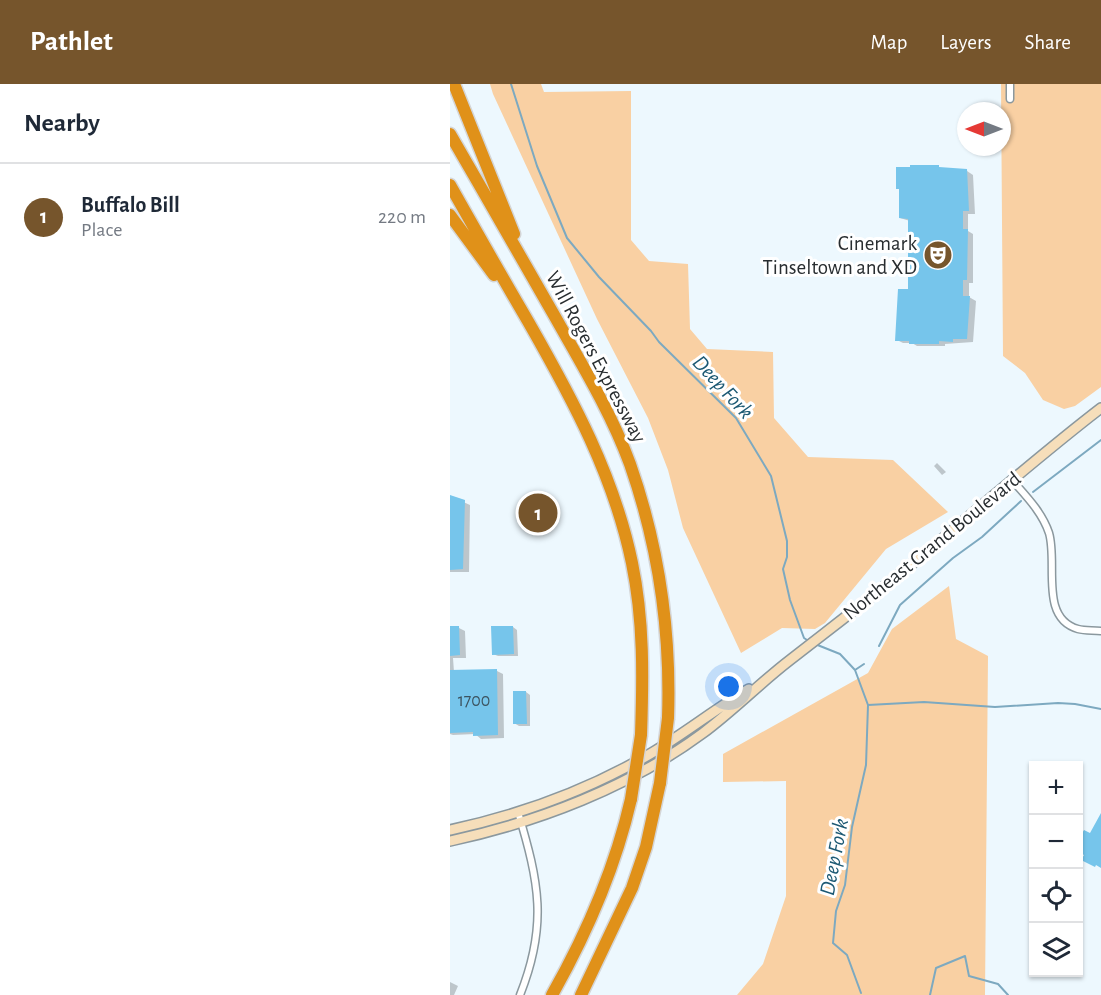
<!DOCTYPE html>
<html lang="en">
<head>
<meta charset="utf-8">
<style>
	body { margin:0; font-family:"Alegreya Sans",sans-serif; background:#f2f2f3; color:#1f2937 }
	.controls { position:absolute; right:18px; bottom:18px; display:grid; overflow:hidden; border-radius:0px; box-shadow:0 2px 4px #0004 }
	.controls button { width:54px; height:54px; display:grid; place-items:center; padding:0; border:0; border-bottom:2px solid #e0e1e3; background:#fff; color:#1f2937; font:30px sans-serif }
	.compass { position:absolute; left:507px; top:18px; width:54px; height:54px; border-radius:50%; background:#fff; box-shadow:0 2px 4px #0004; rotate:270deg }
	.you { position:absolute; left:279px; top:603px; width:21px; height:21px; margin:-15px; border:4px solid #fff; border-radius:50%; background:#1a73e8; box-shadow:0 0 0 9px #1a73e833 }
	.badge { display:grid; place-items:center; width:39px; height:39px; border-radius:50%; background:#76552c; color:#fff; font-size:20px; font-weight:700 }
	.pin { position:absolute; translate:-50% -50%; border:3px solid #fff; box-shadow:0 2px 6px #0006 }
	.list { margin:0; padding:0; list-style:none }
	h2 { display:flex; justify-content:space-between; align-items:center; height:78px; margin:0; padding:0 24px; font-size:26px }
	h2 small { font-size:20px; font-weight:400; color:#747a83 }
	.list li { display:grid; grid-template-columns:39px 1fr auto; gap:18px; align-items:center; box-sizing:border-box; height:108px; padding:0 24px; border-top:2px solid #e0e1e3 }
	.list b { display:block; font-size:22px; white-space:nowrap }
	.list p { margin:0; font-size:20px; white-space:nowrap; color:#747a83 }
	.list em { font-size:20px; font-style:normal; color:#747a83 }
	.icon { flex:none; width:33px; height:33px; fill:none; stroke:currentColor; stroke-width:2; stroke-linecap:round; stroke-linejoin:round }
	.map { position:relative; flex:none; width:651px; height:911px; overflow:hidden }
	header { display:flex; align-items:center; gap:36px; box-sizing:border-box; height:84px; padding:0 30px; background:#76552c; color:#fff }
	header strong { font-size:28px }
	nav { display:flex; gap:33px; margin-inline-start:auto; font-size:21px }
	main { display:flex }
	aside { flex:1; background:#fff }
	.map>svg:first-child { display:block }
	.green { fill:#f9d0a3 }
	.shadow { fill:#0003 }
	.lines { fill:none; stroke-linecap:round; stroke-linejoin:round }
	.stream { stroke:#7da9c0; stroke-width:2 }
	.building { fill:#76c5eb }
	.street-casing { stroke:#8b989e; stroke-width:9 }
	.secondary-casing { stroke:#8b989e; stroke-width:12 }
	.highway-casing { stroke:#d4d5d6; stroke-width:15 }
	.street { stroke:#fff; stroke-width:6 }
	.secondary { stroke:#f6deba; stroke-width:9 }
	.highway { stroke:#e09119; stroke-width:12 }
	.highway-bridge-casing { stroke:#d4d5d6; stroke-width:15; stroke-linecap:butt }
	.highway-bridge { stroke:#e09119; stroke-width:12 }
	.labels { text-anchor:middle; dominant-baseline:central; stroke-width:6; stroke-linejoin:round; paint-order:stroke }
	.number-label { font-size:18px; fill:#3c535f }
	.poi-label { font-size:21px; fill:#282d30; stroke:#fff; text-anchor:end }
	.street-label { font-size:21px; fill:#282d30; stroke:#fff }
	.water-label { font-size:22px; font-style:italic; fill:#1c5973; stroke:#fff }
</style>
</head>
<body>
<header>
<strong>Pathlet</strong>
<nav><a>Map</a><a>Layers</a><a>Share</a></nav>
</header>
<main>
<aside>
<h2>Nearby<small></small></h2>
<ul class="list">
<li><span class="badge">1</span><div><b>Buffalo Bill</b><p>Place</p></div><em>220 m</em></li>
</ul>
</aside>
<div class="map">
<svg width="651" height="911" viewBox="0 0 651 911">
	<rect width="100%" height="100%" fill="#edf8fe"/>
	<!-- green -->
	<path class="green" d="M40,0H91L94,8L181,7V156L199,177L238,180L240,245L257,265L323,268L324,334L358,373L443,376L498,428L436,465L375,539L365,545L332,544L291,569L233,444L218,386L198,334L147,235L43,10Z
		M551,0H651V303L625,322L614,325L593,316L575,289L553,272Z
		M499,502L506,555L538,572L535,911H287L313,880L336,812V697L273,698V670L418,589L442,545Z"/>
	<!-- shadow -->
	<path class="shadow" d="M517,87L523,91L525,130H518V147L523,150V199H519V213L526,217L523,258L495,260V262H467L462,259H453L447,256L459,206L460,137L450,134Z
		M487,379L496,388L492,391L484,382Z
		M0,412L20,421L19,488H0Z
		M63,543L67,546L68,572H48L43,570Z
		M0,544H9L15,547L16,574H3L4,588L47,587L53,590L54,654L31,655L25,650L3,651L0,650Z
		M76,608L80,611V642H69L64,639Z
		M0,898L8,902L4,911H0Z"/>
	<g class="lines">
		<!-- stream -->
		<path class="stream" d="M61,0L87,82L117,154L149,193L201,247L209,258L286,334L321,392L337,457V473L333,485L340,516L354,554L360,558
			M583,408L651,356
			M365,560L390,570L405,586L418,621L416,681L402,743L395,801L386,827L383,859L397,871L411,909
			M429,562L450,521L503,474L532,453L571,417
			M405,586L414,580
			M418,621L474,618L545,623L608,619L625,620L651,625
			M480,911L486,884L515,872L519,892L548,900L558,911"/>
	</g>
	<!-- building -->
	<path class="building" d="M460,81H489V83L517,85L519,127H513V145H518L517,196H513V212H520L517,255H503V258L489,257V260H459V257H445L448,205H458V135L449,134V105H446V83H460Z
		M0,411L15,416L13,485L0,486Z
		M0,542H9L10,571L0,572Z
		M41,542H63L64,570L42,571Z
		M47,585L48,651L23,652V648L0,649V586Z
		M63,607H76L77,640H63Z
		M651,729V784L646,781L645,783L631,776L634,771L630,769L633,763L628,761V756L634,746L640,749Z"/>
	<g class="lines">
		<!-- street casing -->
		<g class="street-casing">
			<path id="street" d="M560,15V0
				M562,396C576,412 592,428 599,449C608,479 589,534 628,545C635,547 643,546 651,547
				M68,728C89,798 98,841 70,911"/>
		</g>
		<!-- secondary casing -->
		<g class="secondary-casing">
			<path id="secondary" d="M0,746C70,731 138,706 200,670C234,650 265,625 299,605
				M0,757C88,738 180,703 253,649C284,626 310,599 340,576C381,544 422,513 462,480C525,428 586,374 651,324"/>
		</g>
		<!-- highway casing -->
		<g class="highway-casing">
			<path id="highway" d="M4,0L64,150
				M0,50C35,110 69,170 104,231C131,279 161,328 180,380C209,463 221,547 218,634
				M0,101C26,147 52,193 79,239C123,316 164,392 182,479C194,537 193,593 191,651
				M0,131L44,191
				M102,911C137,849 165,785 181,715
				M131,911L182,804L196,763L210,699"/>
		</g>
		<!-- street -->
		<use href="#street" class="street"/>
		<!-- secondary -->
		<use href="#secondary" class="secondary"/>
		<!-- highway -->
		<use href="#highway" class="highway"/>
		<!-- highway-bridge casing -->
		<g class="highway-bridge-casing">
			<path id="highway-bridge" d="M210,699L218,634
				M181,715L191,651"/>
		</g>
		<!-- highway-bridge -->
		<use href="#highway-bridge" class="highway-bridge"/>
	</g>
	<!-- icons -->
	<defs>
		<g id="theatre-disc" transform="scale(1.5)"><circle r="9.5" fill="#76552c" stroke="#fff"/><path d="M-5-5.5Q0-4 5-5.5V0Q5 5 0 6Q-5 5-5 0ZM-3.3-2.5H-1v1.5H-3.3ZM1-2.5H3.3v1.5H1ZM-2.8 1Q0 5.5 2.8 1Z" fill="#fff"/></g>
	</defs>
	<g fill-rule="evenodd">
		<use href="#theatre-disc" x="488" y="171"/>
	</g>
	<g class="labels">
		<!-- number labels -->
		<g class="number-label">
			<text x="24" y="617">1700</text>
		</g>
		<!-- poi labels -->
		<g class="poi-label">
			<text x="467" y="159">Cinemark<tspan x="467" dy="24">Tinseltown and XD</tspan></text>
		</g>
		<!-- street labels -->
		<g class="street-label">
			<text transform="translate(146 273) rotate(62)">Will Rogers Expressway</text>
			<text transform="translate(482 462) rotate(-39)">Northeast Grand Boulevard</text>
		</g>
		<!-- water labels -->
		<g class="water-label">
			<text transform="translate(273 303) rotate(47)">Deep Fork</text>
			<text transform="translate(384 773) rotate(-79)">Deep Fork</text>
		</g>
	</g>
</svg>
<div class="controls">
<button>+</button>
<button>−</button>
<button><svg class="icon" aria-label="locate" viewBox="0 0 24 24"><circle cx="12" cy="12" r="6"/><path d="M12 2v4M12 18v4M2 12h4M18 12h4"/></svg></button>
<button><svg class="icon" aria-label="layers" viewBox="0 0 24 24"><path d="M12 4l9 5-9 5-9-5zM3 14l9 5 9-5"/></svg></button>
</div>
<svg class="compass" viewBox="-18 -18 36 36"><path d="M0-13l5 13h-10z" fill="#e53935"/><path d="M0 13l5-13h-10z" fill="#747a83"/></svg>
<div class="you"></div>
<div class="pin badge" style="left:88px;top:429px">1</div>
</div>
</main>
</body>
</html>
